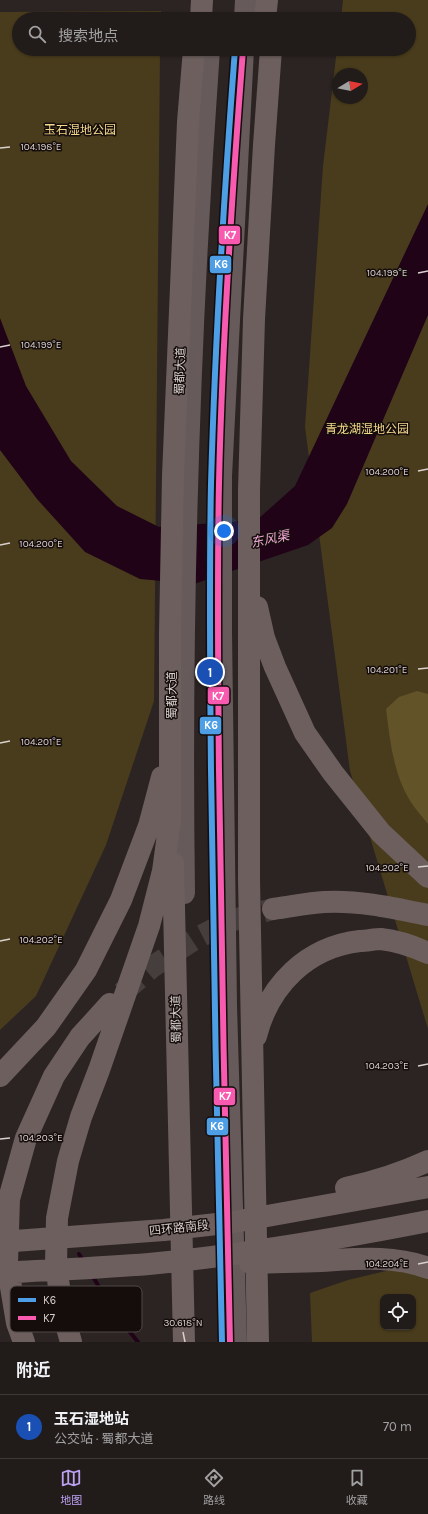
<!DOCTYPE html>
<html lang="zh">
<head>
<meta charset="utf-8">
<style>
	body { margin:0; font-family:Karla,"Noto Sans SC",sans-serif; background:#292423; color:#f1f3f6 }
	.controls { position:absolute; right:12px; bottom:12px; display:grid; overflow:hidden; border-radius:8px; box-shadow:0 1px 3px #0004 }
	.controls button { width:36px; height:36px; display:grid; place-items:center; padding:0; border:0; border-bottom:1px solid #3e3939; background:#211b1a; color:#f1f3f6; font:20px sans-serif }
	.compass { position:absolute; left:332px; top:68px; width:36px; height:36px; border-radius:50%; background:#211b1a; box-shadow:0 1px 3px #0004; rotate:80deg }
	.you { position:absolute; left:224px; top:531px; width:14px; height:14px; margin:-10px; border:3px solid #fff; border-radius:50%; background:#1a73e8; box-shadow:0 0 0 6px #1a73e833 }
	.badge { display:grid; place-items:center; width:26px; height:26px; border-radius:50%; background:#bca0f2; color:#fff; font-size:13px; font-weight:700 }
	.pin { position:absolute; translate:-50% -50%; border:2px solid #fff; box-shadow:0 1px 4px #0006 }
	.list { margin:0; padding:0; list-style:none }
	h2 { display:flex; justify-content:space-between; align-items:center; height:52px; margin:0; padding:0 16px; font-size:17px }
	h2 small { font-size:13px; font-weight:400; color:#a2a1a2 }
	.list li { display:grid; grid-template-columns:26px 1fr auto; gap:12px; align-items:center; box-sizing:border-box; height:64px; padding:0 16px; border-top:1px solid #3e3939 }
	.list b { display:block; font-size:15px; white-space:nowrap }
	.list p { margin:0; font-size:13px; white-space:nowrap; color:#a2a1a2 }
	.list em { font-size:13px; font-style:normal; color:#a2a1a2 }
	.icon { flex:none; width:22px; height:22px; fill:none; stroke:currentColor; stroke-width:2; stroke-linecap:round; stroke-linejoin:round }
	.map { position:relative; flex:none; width:428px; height:1342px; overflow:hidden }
	.search { position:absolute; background:#211b1a; box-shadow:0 1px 3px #0004; left:12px; right:12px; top:12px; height:44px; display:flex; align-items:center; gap:10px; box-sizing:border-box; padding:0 14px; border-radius:22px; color:#a2a1a2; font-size:15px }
	.sheet { height:116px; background:#211b1a }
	nav { display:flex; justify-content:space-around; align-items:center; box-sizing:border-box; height:56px; border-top:1px solid #3e3939; background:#211b1a; font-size:11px; color:#a2a1a2 }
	nav a { display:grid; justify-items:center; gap:2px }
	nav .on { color:#bca0f2 }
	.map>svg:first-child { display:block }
	.green { fill:#493c1c; fill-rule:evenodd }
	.forest { fill:#625328 }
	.water { fill:#210318 }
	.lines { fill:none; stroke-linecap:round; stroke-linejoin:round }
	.stream { stroke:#210318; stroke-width:4 }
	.highway-tunnel { stroke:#463e3c; stroke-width:22; stroke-dasharray:22 11; stroke-linecap:butt }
	.major { stroke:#665b5a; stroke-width:22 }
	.highway { stroke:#6d5f5e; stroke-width:22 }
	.bus-1-casing { stroke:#140d0c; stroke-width:9 }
	.bus-2-casing { stroke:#140d0c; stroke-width:9 }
	.bus-1 { stroke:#4d9ee5; stroke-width:6 }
	.bus-2 { stroke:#f75aaf; stroke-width:6 }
	.ticks { fill:none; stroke:#d9d0cd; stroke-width:1.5 }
	.labels { text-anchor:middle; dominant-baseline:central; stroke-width:3; stroke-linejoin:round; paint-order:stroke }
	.park-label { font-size:12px; fill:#f3d78b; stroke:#140d0c }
	.street-label { font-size:12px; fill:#d9d0cd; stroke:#140d0c }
	.water-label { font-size:13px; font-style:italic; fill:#eea7d3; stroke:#140d0c }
	.key { fill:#140d0c; stroke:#4f4846; stroke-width:1 }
	.key-label { font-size:11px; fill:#d9d0cd }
	.ticks-label { font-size:10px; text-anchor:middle; fill:#d9d0cd; stroke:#140d0c; stroke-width:3; stroke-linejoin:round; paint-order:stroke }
	.line-badge { stroke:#140d0c; stroke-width:1.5 }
	.badge-label { font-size:11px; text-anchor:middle; font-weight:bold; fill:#fff }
</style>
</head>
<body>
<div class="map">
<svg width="428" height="1342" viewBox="0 0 428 1342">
	<rect width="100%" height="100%" fill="#2c2422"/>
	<!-- green -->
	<path class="green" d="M343,0H428V1029L350,771L305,427L323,166L337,49H409V19H341ZM338,74H362V98H338Z
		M161,11V19H19V49H160L154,701L106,845L36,996L0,1030V12Z
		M428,1261V1342H312L310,1293L348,1280ZM383,1297H413V1327H383Z"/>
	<!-- forest -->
	<path class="forest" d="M417,691L428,694V824C422,816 414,808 409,799C393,772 390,740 386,709L399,697Z"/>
	<!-- water -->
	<path class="water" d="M428,204V315L347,504L332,528L308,545L194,584L140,579L85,552L37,499L0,450V318L26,386L71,461L117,506L159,527L257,520L295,486Z"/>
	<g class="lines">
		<!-- stream -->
		<path class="stream" d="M79,1254L84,1262
			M92,1275L113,1311L138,1342"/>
		<!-- highway-tunnel -->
		<path class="highway-tunnel" d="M122,993L152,967L195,939L230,921L273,909"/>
		<!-- major -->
		<path class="major" d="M245,19L246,0
			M184,893C180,612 189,330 209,49
			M236,1342L226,1006L221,633V476L243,49"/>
		<!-- highway -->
		<path class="highway" d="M201,19L202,0
			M265,19L267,0
			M257,607L264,638L275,667L305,733L333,773L381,833L428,877
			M173,863L184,1342
			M273,909C290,907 307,903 324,902C359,900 394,908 428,915
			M256,1036C269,985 307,947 360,941C367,941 374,939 381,939C398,941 413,946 428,953
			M0,1076L46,1027L86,970L121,900L149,826L162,777
			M346,1188C374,1182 402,1173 428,1161
			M0,1242L164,1230L234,1222L428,1187
			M250,1263C273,1262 297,1262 321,1261C357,1259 393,1255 428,1268
			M0,1273C49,1270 99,1268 149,1264C242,1255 336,1239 428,1221
			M24,1342L17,1323L7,1263L9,1199L26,1138L54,1076L80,1037L110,1004
			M71,1342L62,1310L56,1264L57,1218L68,1161L81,1117L99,1070L149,926L163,871L170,820V633L173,476L188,122L194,49
			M258,1342L249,879V490L254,319L264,145L271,49"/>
		<!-- bus-1 casing -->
		<g class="bus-1-casing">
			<path id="bus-1" d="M222,1342C218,1151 213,961 211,770C210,675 209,579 211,484C215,339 224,194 235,49"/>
		</g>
		<!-- bus-2 casing -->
		<g class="bus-2-casing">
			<path id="bus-2" d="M230,1342C226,1151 221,961 219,770C218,675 217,580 219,484C222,339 232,194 243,50"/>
		</g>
		<!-- bus-1 -->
		<use href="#bus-1" class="bus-1"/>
		<!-- bus-2 -->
		<use href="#bus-2" class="bus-2"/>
	</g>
	<!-- ticks -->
	<path class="ticks" d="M0,148L10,147M418,273L428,271M0,347L10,345M418,471L428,469M0,545L10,543M418,669L428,668M0,743L10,741M418,867L428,866M0,941L10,939M418,1066L428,1064M0,1139L10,1138M418,1264L428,1262M183,1332L185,1342"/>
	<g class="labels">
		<!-- park labels -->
		<g class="park-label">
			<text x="80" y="130">玉石湿地公园</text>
			<text x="367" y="429">青龙湖湿地公园</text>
		</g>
		<!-- street labels -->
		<g class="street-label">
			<text transform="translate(180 371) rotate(-88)">蜀都大道</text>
			<text transform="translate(172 695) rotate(-90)">蜀都大道</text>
			<text transform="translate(176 1019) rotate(-91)">蜀都大道</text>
			<text transform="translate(179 1228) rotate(-6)">四环路南段</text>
		</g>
		<!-- water labels -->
		<g class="water-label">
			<text transform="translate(270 539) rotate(-12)">东风渠</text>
		</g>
	</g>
	<!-- legend -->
	<rect x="10" y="1286" width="132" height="46" rx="6" class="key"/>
	<rect x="18" y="1298" width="18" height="4" fill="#4d9ee5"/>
	<rect x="18" y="1316" width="18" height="4" fill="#f75aaf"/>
	<g class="key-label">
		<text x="43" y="1304">K6</text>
		<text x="43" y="1322">K7</text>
	</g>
	<g class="ticks-label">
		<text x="41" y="150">104.198°E</text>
		<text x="387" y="276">104.199°E</text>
		<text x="41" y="348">104.199°E</text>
		<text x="387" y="475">104.200°E</text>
		<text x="41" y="547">104.200°E</text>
		<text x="387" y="673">104.201°E</text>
		<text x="41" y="745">104.201°E</text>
		<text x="387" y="871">104.202°E</text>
		<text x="41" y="943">104.202°E</text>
		<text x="387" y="1069">104.203°E</text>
		<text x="41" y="1141">104.203°E</text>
		<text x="387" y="1267">104.204°E</text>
		<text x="183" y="1326">30.618°N</text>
	</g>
	<g class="line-badge">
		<rect x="218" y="225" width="23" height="20" rx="4" fill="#f75aaf"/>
		<rect x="209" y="255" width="23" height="19" rx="4" fill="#4d9ee5"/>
		<rect x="207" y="686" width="23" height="19" rx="4" fill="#f75aaf"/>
		<rect x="199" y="716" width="23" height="19" rx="4" fill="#4d9ee5"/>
		<rect x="213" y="1087" width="23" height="19" rx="4" fill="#f75aaf"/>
		<rect x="206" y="1117" width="23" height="19" rx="4" fill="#4d9ee5"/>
	</g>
	<g class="badge-label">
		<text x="230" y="239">K7</text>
		<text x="221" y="268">K6</text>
		<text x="218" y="700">K7</text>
		<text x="211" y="729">K6</text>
		<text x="225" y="1100">K7</text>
		<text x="217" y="1130">K6</text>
	</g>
</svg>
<div class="controls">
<button><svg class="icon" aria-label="locate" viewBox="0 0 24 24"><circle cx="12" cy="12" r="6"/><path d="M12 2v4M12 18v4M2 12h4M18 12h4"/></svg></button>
</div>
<svg class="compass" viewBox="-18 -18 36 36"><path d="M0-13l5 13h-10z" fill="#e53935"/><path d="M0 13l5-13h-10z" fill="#a2a1a2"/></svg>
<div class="you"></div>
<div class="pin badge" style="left:210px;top:672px;background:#1a4fb4">1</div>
<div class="search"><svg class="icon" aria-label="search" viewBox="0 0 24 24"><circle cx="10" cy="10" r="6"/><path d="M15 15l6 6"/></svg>搜索地点</div>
</div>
<section class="sheet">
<h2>附近<small></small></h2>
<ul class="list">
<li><span class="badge" style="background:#1a4fb4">1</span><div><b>玉石湿地站</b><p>公交站 · 蜀都大道</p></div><em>70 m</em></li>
</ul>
</section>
<nav>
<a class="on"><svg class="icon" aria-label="map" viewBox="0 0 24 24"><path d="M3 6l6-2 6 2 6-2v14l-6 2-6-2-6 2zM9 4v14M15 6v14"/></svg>地图</a>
<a><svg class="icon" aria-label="directions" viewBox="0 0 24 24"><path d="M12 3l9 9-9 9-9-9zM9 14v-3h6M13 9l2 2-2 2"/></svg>路线</a>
<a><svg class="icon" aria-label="saved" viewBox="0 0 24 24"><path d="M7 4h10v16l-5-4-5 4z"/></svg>收藏</a>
</nav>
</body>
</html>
